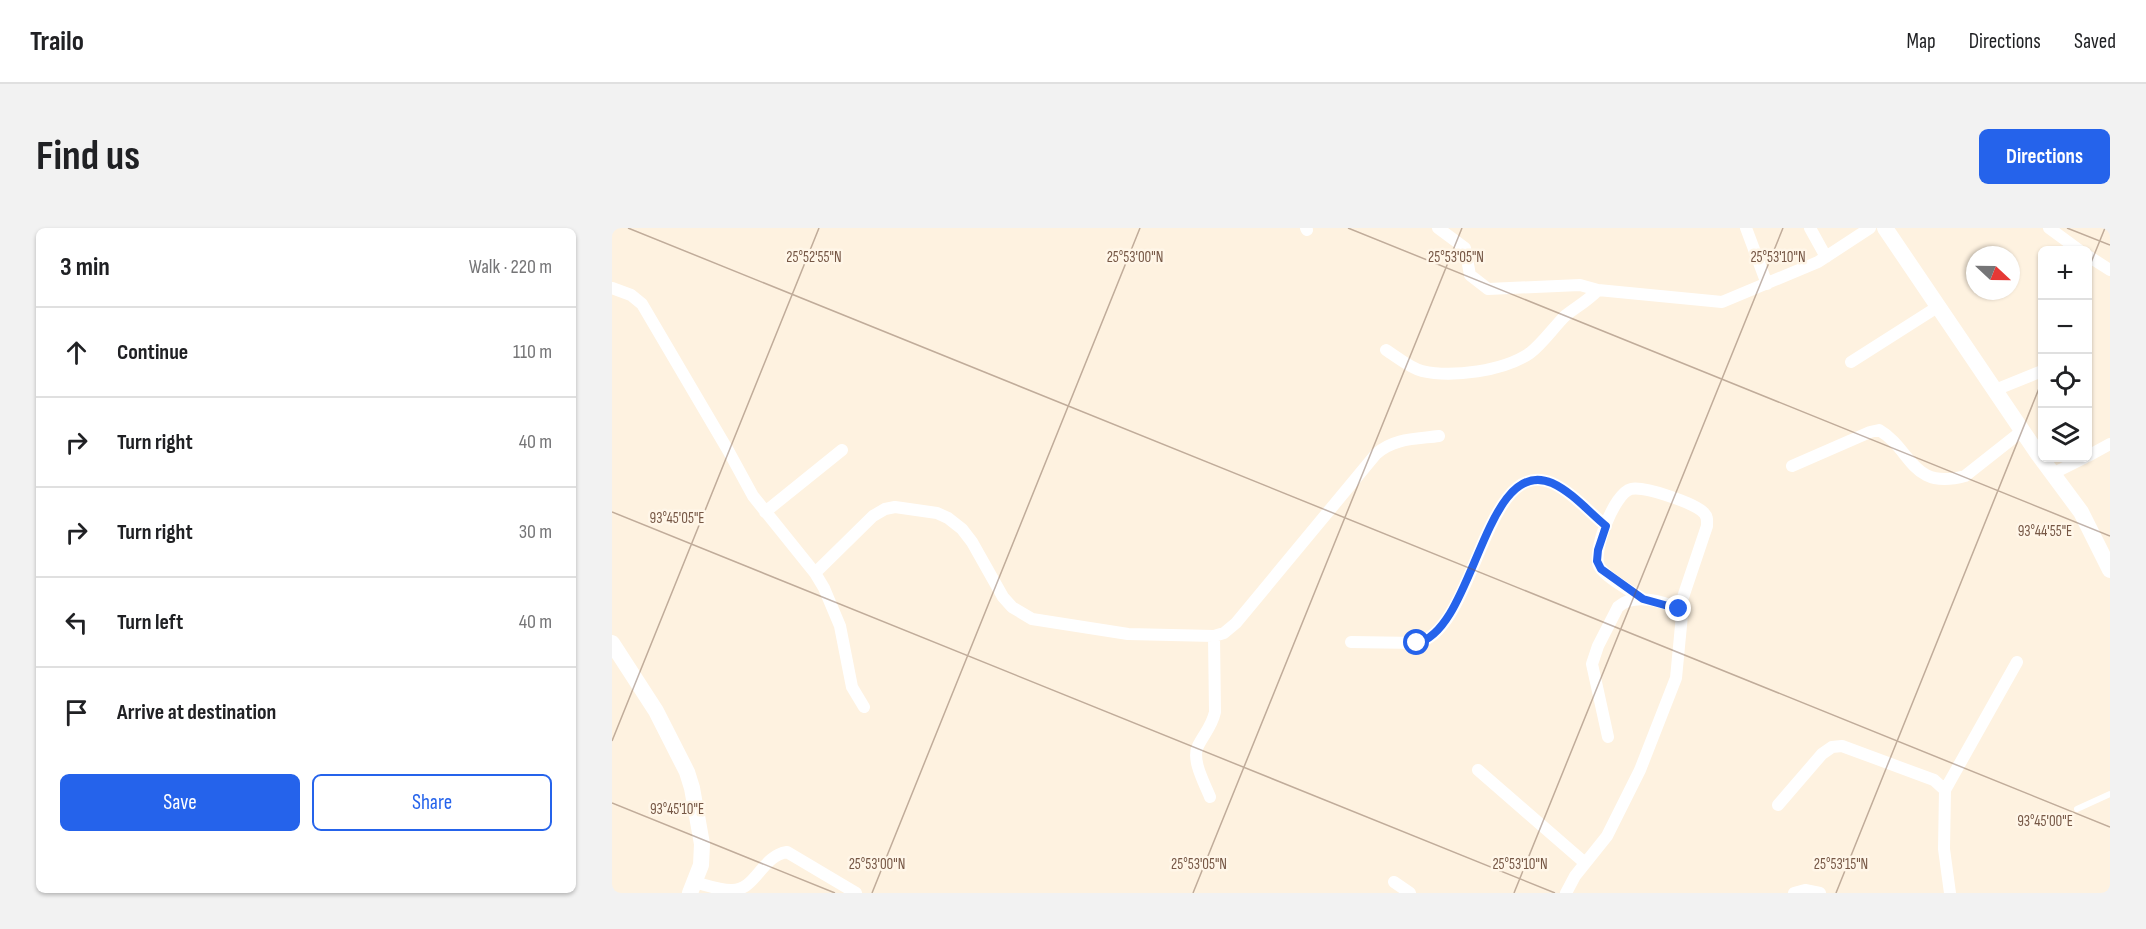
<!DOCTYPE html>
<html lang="en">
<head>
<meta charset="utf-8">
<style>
	body { margin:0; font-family:"Sofia Sans Condensed",sans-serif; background:#f2f2f2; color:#202124 }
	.controls { position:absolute; right:18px; top:18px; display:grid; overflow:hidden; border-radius:9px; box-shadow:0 2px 4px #0004 }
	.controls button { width:54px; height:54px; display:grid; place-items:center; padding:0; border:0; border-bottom:2px solid #e0e0e0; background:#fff; color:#202124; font:30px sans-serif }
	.compass { position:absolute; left:1354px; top:18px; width:54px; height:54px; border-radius:50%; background:#fff; box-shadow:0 2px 4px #0004; rotate:112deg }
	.stop { position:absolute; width:18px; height:18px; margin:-14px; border:4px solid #2563eb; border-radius:50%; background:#fff }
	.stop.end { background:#2563eb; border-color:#fff; box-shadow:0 2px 6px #0008 }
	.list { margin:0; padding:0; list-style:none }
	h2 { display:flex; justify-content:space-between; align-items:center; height:78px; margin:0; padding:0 24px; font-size:26px }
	h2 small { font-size:20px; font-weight:400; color:#757577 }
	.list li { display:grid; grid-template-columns:39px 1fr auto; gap:18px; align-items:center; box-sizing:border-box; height:90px; padding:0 24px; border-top:2px solid #e0e0e0 }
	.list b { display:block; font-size:22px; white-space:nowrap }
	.list em { font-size:20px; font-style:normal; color:#757577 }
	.actions { display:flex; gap:12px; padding:18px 24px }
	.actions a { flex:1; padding:14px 0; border:2px solid #2563eb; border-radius:9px; text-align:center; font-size:21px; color:#2563eb }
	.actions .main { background:#2563eb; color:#fff }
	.icon { flex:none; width:33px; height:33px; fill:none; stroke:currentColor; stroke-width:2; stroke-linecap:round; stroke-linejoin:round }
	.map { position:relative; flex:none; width:1498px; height:665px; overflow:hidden; border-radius:9px }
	header { display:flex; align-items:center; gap:36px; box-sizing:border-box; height:84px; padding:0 30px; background:#fff; border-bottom:2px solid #e0e0e0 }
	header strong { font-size:28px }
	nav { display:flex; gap:33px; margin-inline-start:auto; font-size:21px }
	.intro { display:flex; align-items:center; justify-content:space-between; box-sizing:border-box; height:144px; padding:0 36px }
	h1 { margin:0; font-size:42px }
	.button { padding:15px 27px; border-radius:9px; background:#2563eb; color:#fff; font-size:21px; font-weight:700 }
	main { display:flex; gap:36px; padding:0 36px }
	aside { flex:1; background:#fff; border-radius:9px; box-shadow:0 2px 4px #0004 }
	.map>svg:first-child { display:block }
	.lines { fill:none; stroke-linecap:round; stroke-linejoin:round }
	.lane { stroke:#fff; stroke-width:6 }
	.street { stroke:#fff; stroke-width:12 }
	.secondary { stroke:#fff; stroke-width:16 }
	.route { stroke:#2563eb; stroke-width:8 }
	.ticks { fill:none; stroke:#765745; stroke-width:1.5; stroke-opacity:0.45 }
	.ticks-label { font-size:15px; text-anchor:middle; fill:#765745; stroke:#fff6e8; stroke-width:5; stroke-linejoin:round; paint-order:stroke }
</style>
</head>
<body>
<header>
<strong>Trailo</strong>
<nav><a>Map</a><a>Directions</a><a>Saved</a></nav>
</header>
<div class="intro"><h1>Find us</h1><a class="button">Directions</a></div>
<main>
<aside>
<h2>3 min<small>Walk · 220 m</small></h2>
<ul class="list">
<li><svg class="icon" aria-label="ahead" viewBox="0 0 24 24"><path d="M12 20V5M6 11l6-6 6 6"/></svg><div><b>Continue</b></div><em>110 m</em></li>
<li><svg class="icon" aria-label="right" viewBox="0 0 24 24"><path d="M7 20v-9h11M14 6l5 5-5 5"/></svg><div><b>Turn right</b></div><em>40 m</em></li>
<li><svg class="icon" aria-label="right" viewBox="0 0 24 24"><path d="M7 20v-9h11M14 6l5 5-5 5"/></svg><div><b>Turn right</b></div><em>30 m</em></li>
<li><svg class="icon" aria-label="left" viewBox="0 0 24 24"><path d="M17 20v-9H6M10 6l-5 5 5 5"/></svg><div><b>Turn left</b></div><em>40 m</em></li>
<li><svg class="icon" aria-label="arrive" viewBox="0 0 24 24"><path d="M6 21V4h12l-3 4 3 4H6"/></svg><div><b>Arrive at destination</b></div></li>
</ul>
<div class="actions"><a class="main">Save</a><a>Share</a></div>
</aside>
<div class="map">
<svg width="1498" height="665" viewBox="0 0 1498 665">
	<rect width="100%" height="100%" fill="#fef2e0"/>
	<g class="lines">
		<!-- lane -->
		<path class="lane" d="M1465,581L1498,566"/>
		<!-- street -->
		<path class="street" d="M694,0L695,2
			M826,0L853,20L858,47L876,61L968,57L986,62L1110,74L1206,34L1258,0
			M1134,0L1155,56
			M1198,0L1214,29
			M1437,0L1467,22
			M1476,28L1498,42
			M0,60L19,67L30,76L117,224L141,268L203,345L212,360L228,398L240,459L252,479
			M774,122C785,129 798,140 810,143C840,150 892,143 918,125C931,115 941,100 953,88C964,79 976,73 986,62
			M1239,134L1327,78
			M1383,162L1430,143
			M1476,228L1498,216
			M1180,238L1258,204L1267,202C1300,221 1299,263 1353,248L1410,203
			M1440,246L1472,230
			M153,284L230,222
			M203,345L261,288L273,281L283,279L325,285L336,290L350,301L360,314L391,369L400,379L420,391L516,406L602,408L612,405L624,395L764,226C782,210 804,211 827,208
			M1031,371C1019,363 994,350 987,338C980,324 1002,265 1019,261C1032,258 1083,275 1092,285C1096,289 1095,293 1095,298L1067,381
			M739,414L805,415C864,402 872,226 940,255C960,264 977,284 994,298
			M866,542L973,635
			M1333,562L1405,434
			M598,569C593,556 579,532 586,518C592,506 600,498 603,484L602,408
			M1166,577L1210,526L1220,519L1230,518L1322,552L1333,562L1332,621L1338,665
			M82,654C94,657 107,662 119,662C144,663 149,628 175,624L244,665
			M782,654L798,665
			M954,665L963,648L995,608L1028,542L1064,450L1070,387L1067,381C1051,373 1021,365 1006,379L986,418L980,436L996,509
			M1182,665L1193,662L1208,665"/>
		<!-- secondary -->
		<path class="secondary" d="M1273,0L1426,226L1469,284L1498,342
			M0,415L44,483L75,544L80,560L90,616L89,637L78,665"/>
	</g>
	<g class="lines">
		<!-- route -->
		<path class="route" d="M805,415C863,402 872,226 940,255C960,264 977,284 994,298L986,322L985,333L989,341L1031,371L1067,381"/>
	</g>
	<!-- ticks -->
	<path class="ticks" d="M16,0L1498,599M736,0L1498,308M1455,0L1498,17M1476,42L1493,0M0,284L943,665M0,513L207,0M0,575L223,665M260,665L528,0M581,665L850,0M902,665L1171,0M1224,665L1430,153"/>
	<g class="ticks-label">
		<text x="202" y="34">25°52'55"N</text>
		<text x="523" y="34">25°53'00"N</text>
		<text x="844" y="34">25°53'05"N</text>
		<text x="1166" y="34">25°53'10"N</text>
		<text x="65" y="295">93°45'05"E</text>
		<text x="1433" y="308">93°44'55"E</text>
		<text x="65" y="586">93°45'10"E</text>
		<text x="1433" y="598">93°45'00"E</text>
		<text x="265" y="641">25°53'00"N</text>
		<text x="587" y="641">25°53'05"N</text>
		<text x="908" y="641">25°53'10"N</text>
		<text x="1229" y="641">25°53'15"N</text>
	</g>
</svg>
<div class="controls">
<button>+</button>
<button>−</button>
<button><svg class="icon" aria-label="locate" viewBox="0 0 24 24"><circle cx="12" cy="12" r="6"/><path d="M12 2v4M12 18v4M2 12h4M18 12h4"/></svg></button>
<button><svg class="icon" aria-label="layers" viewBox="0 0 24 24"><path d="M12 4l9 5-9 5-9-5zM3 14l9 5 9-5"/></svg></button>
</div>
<svg class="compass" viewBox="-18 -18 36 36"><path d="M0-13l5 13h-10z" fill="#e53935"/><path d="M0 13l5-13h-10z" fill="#757577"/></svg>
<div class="stop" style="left:805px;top:415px"></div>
<div class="stop end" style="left:1067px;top:381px"></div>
</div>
</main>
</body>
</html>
